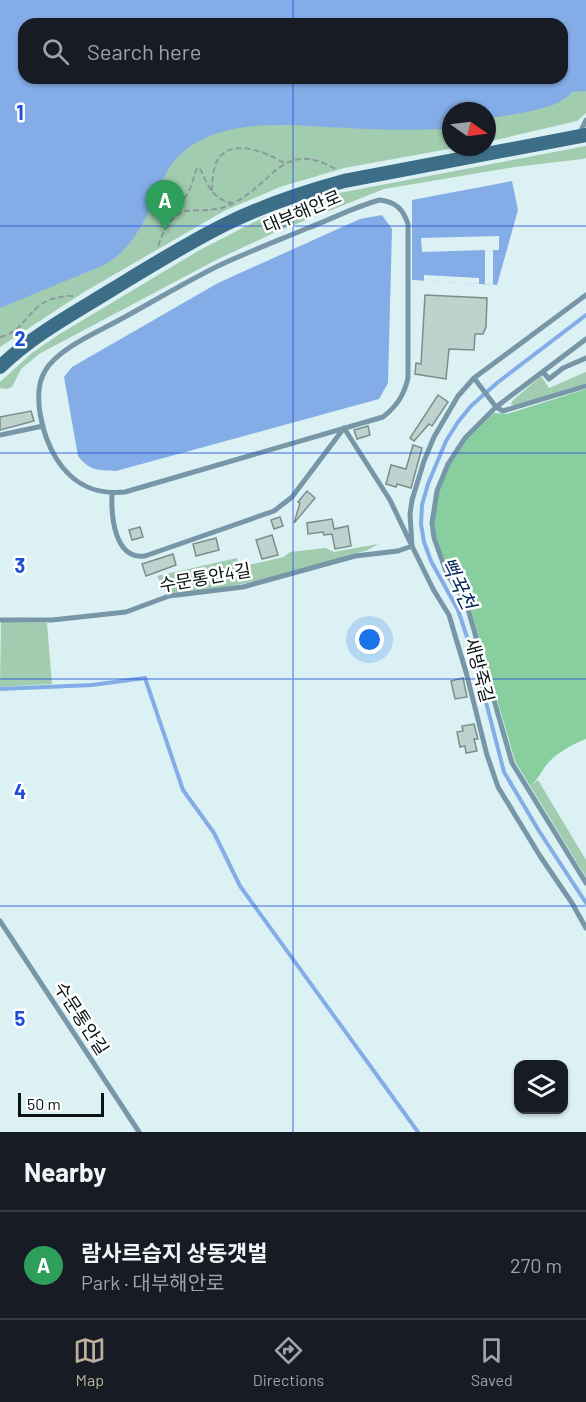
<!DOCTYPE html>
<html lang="en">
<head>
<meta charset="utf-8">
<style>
	body { margin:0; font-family:Barlow,"Noto Sans KR",sans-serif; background:#242831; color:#f1f3f6 }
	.controls { position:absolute; right:18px; bottom:18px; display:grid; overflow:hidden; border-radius:12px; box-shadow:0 2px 4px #0004 }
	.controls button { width:54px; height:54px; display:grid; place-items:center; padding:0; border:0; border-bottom:2px solid #363941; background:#171b24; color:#f1f3f6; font:30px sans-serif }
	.compass { position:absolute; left:442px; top:102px; width:54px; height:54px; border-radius:50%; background:#171b24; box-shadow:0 2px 4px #0004; rotate:104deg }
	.scale { position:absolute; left:18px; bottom:15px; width:86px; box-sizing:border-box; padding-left:6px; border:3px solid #0a1213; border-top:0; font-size:16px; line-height:21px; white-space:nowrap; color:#0a1213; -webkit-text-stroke:4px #fff; paint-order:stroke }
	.you { position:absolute; left:370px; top:640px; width:21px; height:21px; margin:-15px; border:4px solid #fff; border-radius:50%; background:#1a73e8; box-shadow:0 0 0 9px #1a73e833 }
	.badge { display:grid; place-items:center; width:39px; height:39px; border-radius:50%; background:#bcb09d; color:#fff; font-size:20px; font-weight:700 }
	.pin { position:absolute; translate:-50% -50px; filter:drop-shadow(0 2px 3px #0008) }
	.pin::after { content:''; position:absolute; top:32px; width:21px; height:18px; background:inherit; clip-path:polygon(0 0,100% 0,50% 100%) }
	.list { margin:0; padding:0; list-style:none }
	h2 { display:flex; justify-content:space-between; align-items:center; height:78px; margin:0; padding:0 24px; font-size:26px }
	h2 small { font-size:20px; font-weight:400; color:#9ea1a6 }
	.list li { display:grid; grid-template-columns:39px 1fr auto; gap:18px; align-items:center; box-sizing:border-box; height:108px; padding:0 24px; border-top:2px solid #363941 }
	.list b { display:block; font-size:22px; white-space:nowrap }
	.list p { margin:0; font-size:20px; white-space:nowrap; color:#9ea1a6 }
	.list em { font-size:20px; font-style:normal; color:#9ea1a6 }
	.icon { flex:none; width:33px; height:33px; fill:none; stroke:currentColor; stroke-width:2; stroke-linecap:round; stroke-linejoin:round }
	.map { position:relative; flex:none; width:586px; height:1132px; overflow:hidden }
	.search { position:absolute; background:#171b24; box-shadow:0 2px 4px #0004; left:18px; right:18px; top:18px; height:66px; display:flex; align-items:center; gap:15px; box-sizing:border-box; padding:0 21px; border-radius:18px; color:#9ea1a6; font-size:22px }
	.sheet { height:186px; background:#171b24 }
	nav { display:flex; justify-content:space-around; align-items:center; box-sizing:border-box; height:84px; border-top:2px solid #363941; background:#171b24; font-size:16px; color:#9ea1a6 }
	nav a { display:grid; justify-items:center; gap:3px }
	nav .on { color:#bcb09d }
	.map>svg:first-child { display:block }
	.green { fill:#a2ccaf }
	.forest { fill:#89ce9f }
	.water { fill:#84ade8; fill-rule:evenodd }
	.pier { fill:#dbf1f4 }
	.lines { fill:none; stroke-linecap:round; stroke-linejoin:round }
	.stream { stroke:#84ade8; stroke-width:4 }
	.building { fill:#bed3ce; stroke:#7b8e8a; stroke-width:1.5 }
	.path { stroke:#8a9b9d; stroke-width:2; stroke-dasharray:6 3; stroke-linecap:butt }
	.lane { stroke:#7797a8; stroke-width:5 }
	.secondary { stroke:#3d6e87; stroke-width:14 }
	.grid { fill:none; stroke:#1d4ed8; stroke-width:1.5; stroke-opacity:0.55 }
	.labels { text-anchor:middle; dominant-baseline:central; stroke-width:5; stroke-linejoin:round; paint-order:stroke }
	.street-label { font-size:18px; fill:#0a1213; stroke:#fff }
	.water-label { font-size:20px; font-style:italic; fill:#02285c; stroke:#fff }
	.grid-label { font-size:20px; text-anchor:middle; font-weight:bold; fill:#1d4ed8; stroke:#fff; stroke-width:5; stroke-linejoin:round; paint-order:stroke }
</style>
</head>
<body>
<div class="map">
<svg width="586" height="1132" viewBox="0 0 586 1132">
	<rect width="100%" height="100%" fill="#dbf1f4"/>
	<!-- green -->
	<path class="green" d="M562,78L586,82V113L577,121L487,142V111H451V147H460L344,168L280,187L224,211L84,292L0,347V281L95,142Z
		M586,146V158L583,159L515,167L384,189L276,232L216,260L39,354L21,369L12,387L7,389L0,388V382L32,353L58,335L198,251L262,218L339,193Z
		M586,372V383L515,406L511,405L512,401L541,376L549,388Z
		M378,544L368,550C303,568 238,591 170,593L164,590L157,576L237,558L239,567L284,557L290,552L326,548L334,552Z
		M1,622L47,623L52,684L0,687Z
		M538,780L586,860V877L530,786Z"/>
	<!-- forest -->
	<path class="forest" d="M586,389V739C573,744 558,752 548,763C541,771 539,779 530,786L515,761L468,600L449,571L436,539L434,523L439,491L450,465L467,439L494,413L507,414Z"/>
	<!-- water -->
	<path class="water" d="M0,0H586V91L572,92C558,111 510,114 487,119V111H451V127L443,129C411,130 379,130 347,128C290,126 211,113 171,165C166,172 163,181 159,189C146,219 133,249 104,265L0,308ZM24,24H562V78H24Z
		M512,181L518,210L497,285L412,280V200Z
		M382,215L392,229L388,383L379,399L116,471C97,470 90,471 78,456L64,377L72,367L218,283L360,219Z"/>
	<!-- pier -->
	<path class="pier" d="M499,236V250H493V285L485,284V250L422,252L421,238Z
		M424,275L479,278V284L424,281Z"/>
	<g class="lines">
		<!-- stream -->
		<path class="stream" d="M586,315L497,383L471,406L458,422L446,441L428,484L422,505L421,524L424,542L431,561L458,610L477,667L504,772L539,831L586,903
			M0,689L92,685L145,678L183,790L214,833L240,886L418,1132"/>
	</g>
	<!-- building -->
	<path class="building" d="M425,295L487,298L486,327L483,334H475L474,350L449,349L446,379L415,374L416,363L421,364Z
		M438,395L448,402L432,426L429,424L414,441L410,438Z
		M31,411L34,421L0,430V417Z
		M368,426L370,435L357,439L354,430Z
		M413,445L422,448L411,488L397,484L396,487L386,484L391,465L406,469Z
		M307,491L315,498L294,523L300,503L298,502Z
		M280,517L283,526L274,529L271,520Z
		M332,519L334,529L348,526L351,546L335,549L332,534L324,535L323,532L308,534L307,523Z
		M140,527L143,537L132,540L129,530Z
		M272,535L278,555L262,559L256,540Z
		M216,538L219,550L196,556L193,544Z
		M173,554L176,565L146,576L142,564Z
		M463,678L467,697L455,699L451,681Z
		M474,724L478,739H474L477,751L466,753L465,746L460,747L457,732L463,731L462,726Z"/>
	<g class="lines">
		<!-- path -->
		<path class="path" d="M212,191C212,182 213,171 216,163C228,136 267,152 284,163
			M175,214L190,189L197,168L201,170C207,185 214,200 232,203
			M158,246C178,190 196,222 234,203C273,183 284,138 337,170
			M0,337C29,331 26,302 61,297C66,296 69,295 75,297"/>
		<!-- lane -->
		<path class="lane" d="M579,135L586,120
			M380,200C396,202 403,209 408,224V378C404,395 397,406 383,417L125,492C94,495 72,484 56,458C43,437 31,394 45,371C58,348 100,331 123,318C154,301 184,283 216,267C245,253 277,241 308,228C332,219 356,206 380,200Z
			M586,295L474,378L458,396L434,437L424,461L412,500L410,514L412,546L433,589L449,615L466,672L487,755L498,787L540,856L572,903L586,928
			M586,339L496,407L465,438L448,464L437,491L432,523L434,538L447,574L466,602L512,763L586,883
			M543,372L549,379L563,368L586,358
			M474,378L496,407L503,411L586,386
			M0,435L43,426
			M112,493C111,515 114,560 145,556L274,511L292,497L344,428L390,500L410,542
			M0,620H52L126,612L169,596L243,587L355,556L398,551L412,546
			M0,921L139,1132"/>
		<!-- secondary -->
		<path class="secondary" d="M0,367C33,335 74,313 113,289C149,267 186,244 224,225C262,206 303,192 344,181L586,135"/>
	</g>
	<!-- grid -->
	<path class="grid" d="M293,0V24M293,78V1132M0,226H586M0,453H586M0,679H586M0,906H586"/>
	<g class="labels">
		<!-- street labels -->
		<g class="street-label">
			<text transform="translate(302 211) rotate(-23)">대부해안로</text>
			<text transform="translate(205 577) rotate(-10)">수문통안4길</text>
			<text transform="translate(480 670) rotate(75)">새방죽길</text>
			<text transform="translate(82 1018) rotate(57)">수문통안길</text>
		</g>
		<!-- water labels -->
		<g class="water-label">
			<text transform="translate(459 583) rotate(64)">뻑꾹천</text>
		</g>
	</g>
	<g class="grid-label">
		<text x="20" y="120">1</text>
		<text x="20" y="346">2</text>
		<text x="20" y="573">3</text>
		<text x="20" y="799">4</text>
		<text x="20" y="1026">5</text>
	</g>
</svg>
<div class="controls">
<button><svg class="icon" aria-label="layers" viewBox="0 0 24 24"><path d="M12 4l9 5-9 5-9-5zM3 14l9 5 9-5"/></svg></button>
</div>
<svg class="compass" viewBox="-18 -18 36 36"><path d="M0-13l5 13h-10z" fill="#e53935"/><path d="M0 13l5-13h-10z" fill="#9ea1a6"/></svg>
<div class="scale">50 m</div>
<div class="you"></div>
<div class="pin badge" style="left:165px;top:230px;background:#2e9e5b">A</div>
<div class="search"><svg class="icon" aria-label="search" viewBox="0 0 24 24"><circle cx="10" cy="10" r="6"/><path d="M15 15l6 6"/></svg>Search here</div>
</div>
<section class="sheet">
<h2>Nearby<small></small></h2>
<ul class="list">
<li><span class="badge" style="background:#2e9e5b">A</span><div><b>람사르습지 상동갯벌</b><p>Park · 대부해안로</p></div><em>270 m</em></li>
</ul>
</section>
<nav>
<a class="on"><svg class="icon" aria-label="map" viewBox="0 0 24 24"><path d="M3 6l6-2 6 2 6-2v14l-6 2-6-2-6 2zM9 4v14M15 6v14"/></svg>Map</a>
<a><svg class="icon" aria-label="directions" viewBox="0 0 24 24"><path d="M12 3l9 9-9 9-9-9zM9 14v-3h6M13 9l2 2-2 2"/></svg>Directions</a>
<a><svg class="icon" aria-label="saved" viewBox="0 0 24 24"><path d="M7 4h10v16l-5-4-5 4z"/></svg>Saved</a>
</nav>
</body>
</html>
